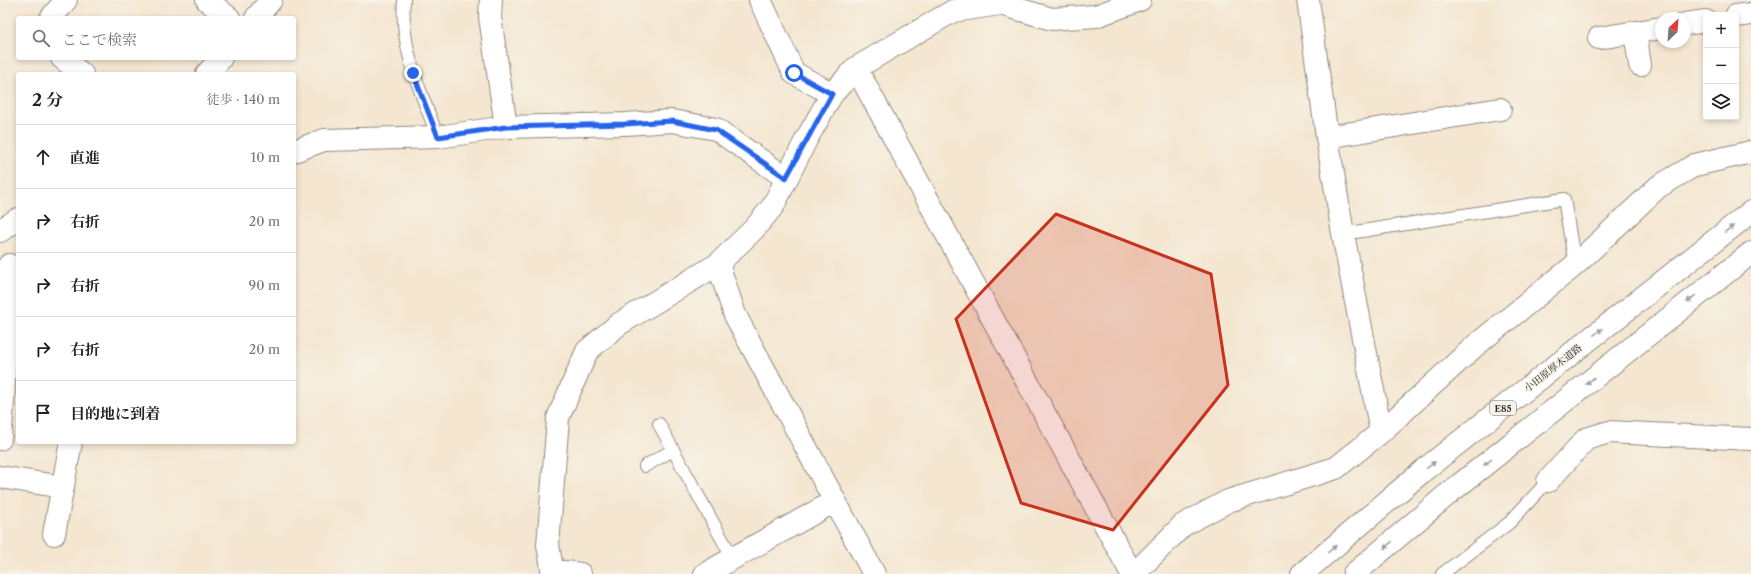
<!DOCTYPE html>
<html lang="ja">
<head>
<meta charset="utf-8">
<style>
	body { margin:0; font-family:"Libre Caslon Text","Noto Serif JP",serif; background:#f2f2f2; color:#222 }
	.controls { position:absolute; right:12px; top:12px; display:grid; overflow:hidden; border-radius:4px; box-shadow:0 2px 6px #0003 }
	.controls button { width:36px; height:36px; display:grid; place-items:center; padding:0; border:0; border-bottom:1px solid #e0e0e0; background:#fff; color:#222; font:20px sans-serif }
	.compass { position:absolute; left:1655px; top:12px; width:36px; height:36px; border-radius:50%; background:#fff; box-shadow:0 2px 6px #0003; rotate:25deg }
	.stop { position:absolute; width:12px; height:12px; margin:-9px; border:3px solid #2563eb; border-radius:50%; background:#fff }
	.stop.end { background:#2563eb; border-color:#fff; box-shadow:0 1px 4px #0008 }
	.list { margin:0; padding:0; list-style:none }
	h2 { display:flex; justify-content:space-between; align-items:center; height:52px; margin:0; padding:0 16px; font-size:17px }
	h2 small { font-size:13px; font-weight:400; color:#767676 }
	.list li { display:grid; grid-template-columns:26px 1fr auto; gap:12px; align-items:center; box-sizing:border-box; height:64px; padding:0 16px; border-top:1px solid #e0e0e0 }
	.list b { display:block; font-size:15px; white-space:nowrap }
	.list em { font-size:13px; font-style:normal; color:#767676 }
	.icon { flex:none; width:22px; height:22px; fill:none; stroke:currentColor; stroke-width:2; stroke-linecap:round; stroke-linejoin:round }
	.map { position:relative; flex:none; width:1751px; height:574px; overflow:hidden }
	.search { position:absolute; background:#fff; box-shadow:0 2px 6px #0003; left:16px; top:16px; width:280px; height:44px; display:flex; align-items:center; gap:10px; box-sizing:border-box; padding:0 14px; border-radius:4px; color:#767676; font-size:15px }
	.panel { position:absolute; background:#fff; box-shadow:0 2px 6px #0003; left:16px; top:72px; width:280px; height:372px; border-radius:4px }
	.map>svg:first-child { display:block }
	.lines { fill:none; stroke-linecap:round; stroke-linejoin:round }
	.lane-casing { stroke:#90887e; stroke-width:14 }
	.street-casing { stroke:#90887e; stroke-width:24 }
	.highway-casing { stroke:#90887e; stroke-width:24 }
	.lane { stroke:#fff; stroke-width:12 }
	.street { stroke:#fff; stroke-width:22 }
	.highway { stroke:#fff; stroke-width:22 }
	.oneway { fill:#a0a0a0 }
	.route { stroke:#2563eb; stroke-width:5 }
	.marked { fill:#c8321e; fill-opacity:0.2; stroke:#c8321e; stroke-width:3; stroke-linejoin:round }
	.labels { text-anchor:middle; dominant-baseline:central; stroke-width:3; stroke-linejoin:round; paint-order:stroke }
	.shield { fill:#f7f3e8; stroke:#686764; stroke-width:1 }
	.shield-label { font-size:9px; font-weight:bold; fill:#2b2b2b }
	.street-label { font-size:10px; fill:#2b2b2b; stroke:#f7f3e8 }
</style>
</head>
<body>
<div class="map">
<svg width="1751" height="574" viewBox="0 0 1751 574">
	<rect width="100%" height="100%" fill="#f7f3e8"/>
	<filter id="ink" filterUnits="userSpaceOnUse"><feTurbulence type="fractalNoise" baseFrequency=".025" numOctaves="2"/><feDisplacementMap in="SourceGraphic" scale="8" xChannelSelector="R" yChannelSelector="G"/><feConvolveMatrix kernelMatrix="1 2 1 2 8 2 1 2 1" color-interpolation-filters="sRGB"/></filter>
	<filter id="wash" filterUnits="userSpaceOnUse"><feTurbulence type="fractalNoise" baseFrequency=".012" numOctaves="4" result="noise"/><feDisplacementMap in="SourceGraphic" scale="16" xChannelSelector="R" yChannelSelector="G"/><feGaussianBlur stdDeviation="0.9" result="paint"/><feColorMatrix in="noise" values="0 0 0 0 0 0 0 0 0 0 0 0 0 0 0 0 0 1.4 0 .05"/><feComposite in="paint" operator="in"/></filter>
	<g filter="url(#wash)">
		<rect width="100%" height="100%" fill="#f4e6d0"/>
	</g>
	<g filter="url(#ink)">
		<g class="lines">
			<!-- lane casing -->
			<g class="lane-casing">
				<path id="lane" d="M404,0C400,48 421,93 438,137
					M1343,234L1564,199L1575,265
					M659,424L733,559
					M645,466L673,450
					M1442,574L1509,523L1548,481"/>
			</g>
			<!-- street casing -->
			<g class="street-casing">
				<path id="street" d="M207,0L229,18
					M491,0L490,17L506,127L625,124L672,121L716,129L786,178
					M760,0L794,73L832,94
					M1308,0L1327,137L1343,234L1381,432
					M1736,16L1751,14
					M51,18L66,0
					M256,18L271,0
					M1685,24L1706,21
					M1635,32L1640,65
					M1599,38L1661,28
					M62,58L82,74
					M856,68L1132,574
					M207,74L221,58
					M1327,137L1500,109
					M294,151L324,140L438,137L506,127
					M0,231L18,219
					M718,264L735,315L874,574
					M0,439L3,404L9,265
					M0,477L63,487
					M1548,481L1586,439L1609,432L1751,439
					M54,534L71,442
					M552,570L580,574
					M553,574L548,545L558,418L587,351L619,324L718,264L755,228L773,206L807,138L832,94L856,68L953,11L1000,4L1052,19L1096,16L1140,0
					M705,574L835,501
					M1134,574L1183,525L1228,501L1336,468L1381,432L1476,345L1575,265L1658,187L1695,165L1751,152"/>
			</g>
			<!-- highway casing -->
			<g class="highway-casing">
				<path id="highway" d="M1302,574L1424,470L1751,212
					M1354,574L1448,494L1751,253"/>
			</g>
			<!-- lane -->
			<use href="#lane" class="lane"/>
			<!-- street -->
			<use href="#street" class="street"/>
			<!-- highway -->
			<use href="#highway" class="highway"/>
		</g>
		<!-- one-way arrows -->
		<defs><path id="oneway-solid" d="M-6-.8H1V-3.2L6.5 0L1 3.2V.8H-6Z"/></defs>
		<g class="oneway">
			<use href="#oneway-solid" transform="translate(1729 229) rotate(-37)"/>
			<use href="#oneway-solid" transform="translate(1691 299) rotate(141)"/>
			<use href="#oneway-solid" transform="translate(1598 332) rotate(-38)"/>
			<use href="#oneway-solid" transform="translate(1590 381) rotate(141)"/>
			<use href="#oneway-solid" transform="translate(1488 462) rotate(141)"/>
			<use href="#oneway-solid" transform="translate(1431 465) rotate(-38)"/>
			<use href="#oneway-solid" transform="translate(1388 545) rotate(140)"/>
			<use href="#oneway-solid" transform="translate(1332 549) rotate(-40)"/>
		</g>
	</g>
	<g class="lines" filter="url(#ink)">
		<!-- route -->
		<path class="route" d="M413,73L438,137L506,127L625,124L672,121L716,130L786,178L832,94L794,73"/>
	</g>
	<!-- marked area -->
	<path class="marked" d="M1056,214L1211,274L1228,385L1113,530L1021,503L956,319Z"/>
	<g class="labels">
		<!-- shield labels -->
		<rect class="shield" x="1490" y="401" width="26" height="14" rx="3"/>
		<g class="shield-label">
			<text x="1503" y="408">E85</text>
		</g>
		<!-- street labels -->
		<g class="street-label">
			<text transform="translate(1553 368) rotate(-38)">小田原厚木道路</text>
		</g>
	</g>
</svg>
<div class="controls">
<button>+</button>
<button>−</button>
<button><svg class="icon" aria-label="layers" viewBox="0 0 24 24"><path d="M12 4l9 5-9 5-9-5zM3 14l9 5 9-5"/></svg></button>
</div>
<svg class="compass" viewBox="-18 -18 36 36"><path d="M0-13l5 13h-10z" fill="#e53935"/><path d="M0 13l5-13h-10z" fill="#767676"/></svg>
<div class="stop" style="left:794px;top:73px"></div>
<div class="stop end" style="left:413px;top:73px"></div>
<div class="search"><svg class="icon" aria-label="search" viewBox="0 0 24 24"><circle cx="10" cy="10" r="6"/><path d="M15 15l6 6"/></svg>ここで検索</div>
<section class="panel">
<h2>2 分<small>徒歩 · 140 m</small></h2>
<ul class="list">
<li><svg class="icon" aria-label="ahead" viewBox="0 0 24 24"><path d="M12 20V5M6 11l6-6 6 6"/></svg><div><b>直進</b></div><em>10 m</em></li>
<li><svg class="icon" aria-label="right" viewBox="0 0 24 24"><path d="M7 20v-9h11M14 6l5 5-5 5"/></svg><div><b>右折</b></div><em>20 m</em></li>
<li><svg class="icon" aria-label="right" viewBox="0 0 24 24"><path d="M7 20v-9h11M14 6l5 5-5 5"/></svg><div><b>右折</b></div><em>90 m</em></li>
<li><svg class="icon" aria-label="right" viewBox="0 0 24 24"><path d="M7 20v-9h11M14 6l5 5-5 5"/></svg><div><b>右折</b></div><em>20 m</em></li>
<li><svg class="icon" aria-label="arrive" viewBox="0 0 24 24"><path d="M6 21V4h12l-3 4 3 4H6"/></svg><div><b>目的地に到着</b></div></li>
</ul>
</section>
</div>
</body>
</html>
